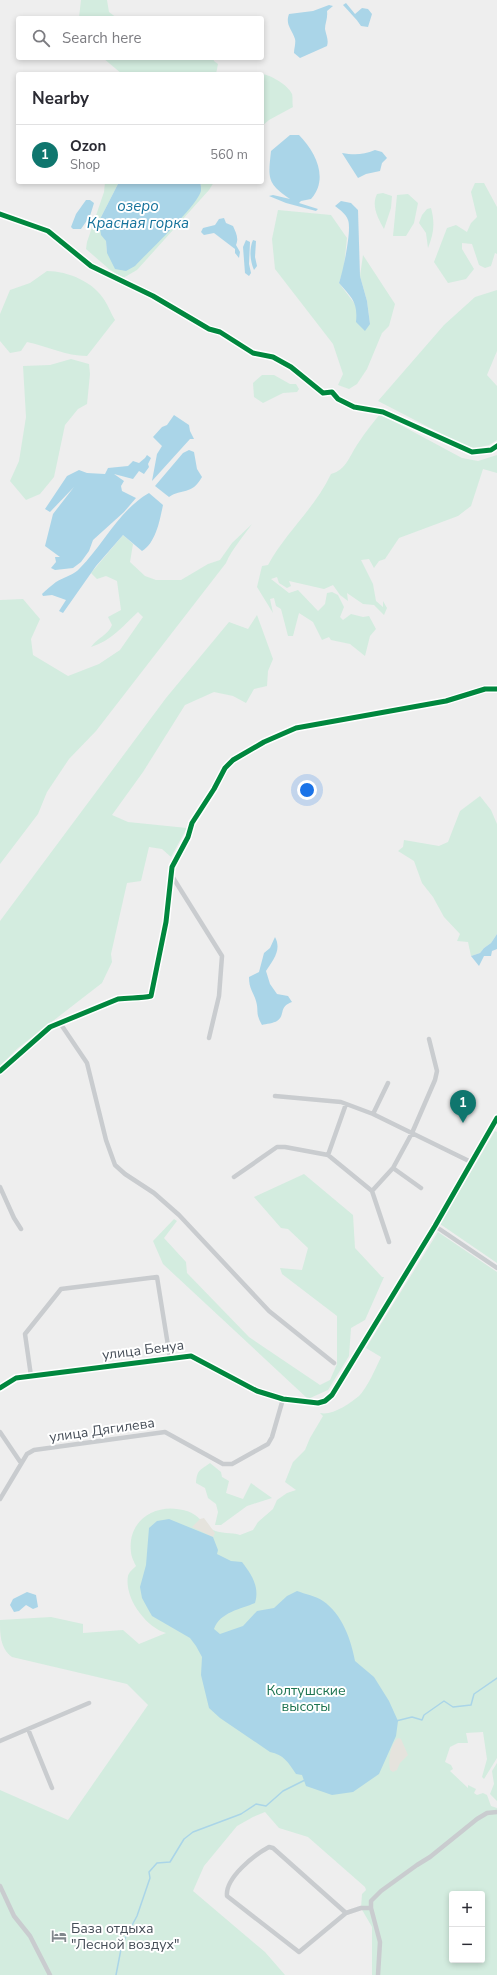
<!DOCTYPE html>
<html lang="en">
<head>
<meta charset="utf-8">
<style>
	body { margin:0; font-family:"Nunito Sans",sans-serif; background:#f2f2f3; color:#2b2b33 }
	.controls { position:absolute; right:12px; bottom:12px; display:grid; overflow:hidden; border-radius:4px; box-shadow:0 2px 6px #0003 }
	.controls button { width:36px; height:36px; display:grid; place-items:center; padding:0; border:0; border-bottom:1px solid #e1e1e2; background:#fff; color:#2b2b33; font:20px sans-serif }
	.you { position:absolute; left:307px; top:790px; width:14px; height:14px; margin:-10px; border:3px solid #fff; border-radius:50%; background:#1a73e8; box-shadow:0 0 0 6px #1a73e833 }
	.badge { display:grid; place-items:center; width:26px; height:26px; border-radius:50%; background:#0f766e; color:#fff; font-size:13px; font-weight:700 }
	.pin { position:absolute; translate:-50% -33px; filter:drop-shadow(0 1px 2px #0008) }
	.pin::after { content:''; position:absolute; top:21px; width:14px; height:12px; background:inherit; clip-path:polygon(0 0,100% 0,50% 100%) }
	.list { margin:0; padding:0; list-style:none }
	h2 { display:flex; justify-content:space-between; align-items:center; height:52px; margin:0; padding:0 16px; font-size:17px }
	h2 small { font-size:13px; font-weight:400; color:#7c7c81 }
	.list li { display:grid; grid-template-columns:26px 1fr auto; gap:12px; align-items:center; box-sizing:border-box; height:60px; padding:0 16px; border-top:1px solid #e1e1e2 }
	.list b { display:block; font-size:15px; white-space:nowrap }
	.list p { margin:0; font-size:13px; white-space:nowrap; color:#7c7c81 }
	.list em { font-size:13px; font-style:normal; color:#7c7c81 }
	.icon { flex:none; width:22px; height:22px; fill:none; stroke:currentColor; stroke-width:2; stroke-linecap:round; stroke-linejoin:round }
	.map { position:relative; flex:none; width:497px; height:1975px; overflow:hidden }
	.search { position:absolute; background:#fff; box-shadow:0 2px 6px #0003; left:16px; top:16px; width:248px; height:44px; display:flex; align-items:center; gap:10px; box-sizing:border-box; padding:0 14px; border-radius:4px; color:#7c7c81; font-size:15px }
	.panel { position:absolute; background:#fff; box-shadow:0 2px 6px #0003; left:16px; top:72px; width:248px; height:112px; border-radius:4px }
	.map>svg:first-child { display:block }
	.green { fill:#d3ecdf; fill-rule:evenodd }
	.sand { fill:#e5e3dd }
	.water { fill:#aad5e8 }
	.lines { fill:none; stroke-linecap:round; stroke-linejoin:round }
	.stream { stroke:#aad5e8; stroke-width:1.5 }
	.minor { stroke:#c9cccf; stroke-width:4.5 }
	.cycleway-casing { stroke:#fff; stroke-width:8 }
	.cycleway { stroke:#00873e; stroke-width:5 }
	.labels { text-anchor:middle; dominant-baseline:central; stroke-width:4; stroke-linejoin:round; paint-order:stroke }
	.street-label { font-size:14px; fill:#464e58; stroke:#fff }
	.park-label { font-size:14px; fill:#1d7451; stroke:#fff }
	.poi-label { font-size:14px; fill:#464e58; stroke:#fff; text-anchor:start }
	.water-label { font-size:15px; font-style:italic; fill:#16739c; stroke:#fff }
</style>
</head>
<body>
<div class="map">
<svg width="497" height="1975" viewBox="0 0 497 1975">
	<rect width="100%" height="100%" fill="#eee"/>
	<!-- green -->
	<path class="green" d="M81,0H107L109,12L117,18H79Z
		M103,58H213L214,61L218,64L216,74H122Z
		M262,74C271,75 288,85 292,94C293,97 292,103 293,107L269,120L262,126Z
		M105,182H119L99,221L106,241L107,253L201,186L200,182H214L209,190L137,270L123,278L109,269L86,249L87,242L104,192Z
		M475,183H484L497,207V254L495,253L491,266L485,268L479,265L472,244L462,243V249L474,269L466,279L448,283L434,262L447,228L456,225L467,232L471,223L477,217L471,192Z
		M383,193L392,196L391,208L384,229C378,218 371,206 377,194Z
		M408,194L418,203L414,223L406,236H393L397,195Z
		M431,208C435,223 434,233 428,248L426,233L419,223L422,215L427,209Z
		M278,210L331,215L347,238L344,267L339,283L370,324L367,301L360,276L363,255L395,304L389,326L382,333L367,369L357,384L349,389L338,385L343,374L333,344L275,269L272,239Z
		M47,271C68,271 94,282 105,301C109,307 111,314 115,320L87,356C66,356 47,346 27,342L21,351L10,353L0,341V314L10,290L30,283Z
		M497,290V351L487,375L497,386V440L489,445L471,449L378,401L444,325L475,297Z
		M71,359L89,364L90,374L87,404L78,409L65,425L54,477L40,494L26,500L10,481L19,461L26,417L23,366L50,365Z
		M262,375H274L290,384H296L299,389L297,392L283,393L263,403L254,397L253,383Z
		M380,414L462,458L478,461L497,455V473L483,469L471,506L458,516L399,538L385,559L379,561L374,568L369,559L361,560L373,584L376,601L383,607V601L387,608L384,615L374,605L363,604L347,593L348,601L340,595L333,585L324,589L289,581L291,586L287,588L279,583L277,577L271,579L289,593L298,590L318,611L325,604L327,593L332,592L338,595L344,607L340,617L343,620L351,614L363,617L369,616L376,629L370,636L365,656L350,644L331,640L329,637L322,640L313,622L299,613L293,636H288L281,609L276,606L274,598L270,599L273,613L257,587L262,566L268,565C286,532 315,508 331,474C347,470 350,454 359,442C365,432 373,423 380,414Z
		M252,524C243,537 232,549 226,563L96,731L69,759L47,792L38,814L0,864V600L23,599L40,619L31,639L33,655L68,676L99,664L120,650L143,617L138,612C123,626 111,641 91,647C97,638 108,635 112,625L108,617L121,610L117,581L106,576L97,579L91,573L123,535L133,544L130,562L145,576L156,580H181L208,564L220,560L232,543Z
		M257,615L273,659L268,671L267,686L254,689L246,703L233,696L214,692L185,705L143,772L112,815L128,822L187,828L171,857L162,849L149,847L141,881L127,883L111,954L112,962L102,983L18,1048L0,1066V921L166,698L229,622L248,629Z
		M480,796L491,810L497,824V934L491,943L484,948L480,953L471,956L468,942L457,941L460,934L444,917L433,897L422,883L414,861L398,851L403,847L404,840L439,846L448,842L460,811Z
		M495,1131L497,1132V1263L440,1224Z
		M304,1174L353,1215L355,1248L382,1277H384L365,1320L351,1328L349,1356L328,1390L308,1399L163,1264L153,1241L174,1219L177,1221L164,1238L186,1262L187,1273L249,1337L320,1385L330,1380L337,1364V1316L282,1274L280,1268L302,1270L308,1248L288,1229L281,1228L254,1197Z
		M438,1232L497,1272V1758L484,1779L482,1777L487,1759L483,1732L466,1733L468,1743H458L450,1747L445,1762L451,1765L453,1769L450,1771L468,1788V1785L476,1789L474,1793L477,1795L483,1793L487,1795L491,1806L497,1808V1975H372V1927L361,1908L362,1894L366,1890L365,1887L308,1837L279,1828L265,1812L253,1817L237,1826L204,1866L193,1891L265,1952L285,1975H0V1790L68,1820L148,1705L127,1684L12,1657C0,1648 0,1634 0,1620L51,1617L83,1624V1633L123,1630L139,1644L166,1633C146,1627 124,1598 128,1576C129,1572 133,1569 136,1566C134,1562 131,1556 131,1552C127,1520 156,1503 183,1510C201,1514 201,1525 213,1530C221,1534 231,1532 240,1535L253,1530L258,1522L273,1509L277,1500L287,1493L296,1490L285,1482L293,1462L305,1450L310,1438L323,1416L320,1413C332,1416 349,1404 359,1396C367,1388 376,1368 381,1357L366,1348ZM452,1894H482V1960H452Z
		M210,1463L221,1472L222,1477L229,1481L226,1493L243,1499L251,1483L272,1498L247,1506L221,1525H215L218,1512L216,1504L208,1498L205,1488L196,1483C197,1469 201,1470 210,1463Z
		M497,1763V1805V1801L490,1794L494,1784L492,1771Z"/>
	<!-- sand -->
	<path class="sand" d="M204,1518L215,1533L213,1537L192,1527L200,1519Z
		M398,1738L401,1739L408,1755L400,1763L397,1770L393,1772L390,1770C388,1761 390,1744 398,1738Z"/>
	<!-- water -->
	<path class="water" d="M346,3L355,14L362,8L368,9L372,14L368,27L361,26C356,18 349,12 343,5Z
		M329,5L333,6L327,11C328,18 325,23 325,29C326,35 329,40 327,46L300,58L294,53C294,49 296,43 295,39C292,29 285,25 289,14L313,11Z
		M290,135H299C316,152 329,179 311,199L301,201L299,203L318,209L316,211L286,203L269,196L273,195L290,199C267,183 268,179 271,151Z
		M375,150L382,152L387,158L382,163L380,171L366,174L358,178L342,153C354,155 363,155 375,150Z
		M119,182H200C201,185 201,188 201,191C197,206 148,252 135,266L126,271L115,269L107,253L106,241L101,235L99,221Z
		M86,200H90L94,203L90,216L81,229H73L71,227L76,214Z
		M341,201L351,203L358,210L360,276L367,301L370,324L365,331L356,322C358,302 352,298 339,283C343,271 352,230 348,220C346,214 340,210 335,206Z
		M224,218L226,223L233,226C236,233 239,238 236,245L240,252L239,258L235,253V249L214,233L204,235L201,232L203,228L215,225L219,219Z
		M246,240L250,242L249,264L251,273L249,276L245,273L243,247Z
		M253,240L256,241L255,257L257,266L254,270C250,261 249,249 253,240Z
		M174,415L189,425L190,431L194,439H190L152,481L157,454L162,446L153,437L162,427L167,425Z
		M189,450L194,452L197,469L202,477C191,496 182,488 169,497L155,486L183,453Z
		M147,455L151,458L148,464L149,467L144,474L139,471L133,479L114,474L124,481L121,486L122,491L136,498L124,512L93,540L89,551L81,562L73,568L55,570L51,568L56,562L55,557H60L45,546L53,514L74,487L50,512L45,509L67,476L79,470L87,473L105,474L108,468L128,466L133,461L139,463L145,458Z
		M149,493L163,505C160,519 156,543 142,551L123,535L96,566L63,613L59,611L66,600L52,595L43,596L42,594C46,590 51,586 56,582C64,577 74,575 80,568C103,545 120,509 149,493Z
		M497,934V949L492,951L491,956H484L479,966L471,956L480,953L484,948L491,943Z
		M275,937C282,950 273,960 266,971L270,984L277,994L288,996L292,1002C278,1007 286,1015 277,1021C274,1023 266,1024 262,1025C255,1013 259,1011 256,1001C253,991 249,989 249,977L259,972L264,953L270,948Z
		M169,1519L213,1537L218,1550L217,1554L231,1561L242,1562C251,1574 260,1586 255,1603C241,1609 220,1612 214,1629L220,1634L243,1626L257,1611L274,1608L287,1596L297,1591C305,1594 316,1596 323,1601C342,1614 351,1639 355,1661L374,1677L389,1701L398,1721L396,1736L379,1774L353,1792L332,1795L306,1786L302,1775L296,1774C288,1762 284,1755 270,1752L220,1718L209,1708L201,1675L202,1657L196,1646L190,1638L152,1616L148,1609L142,1598L140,1587L146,1565L149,1528L157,1521Z
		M27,1592L36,1595L38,1607L33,1609L26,1605L19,1611L14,1612L10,1605L13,1599Z"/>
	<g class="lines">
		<!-- stream -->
		<path class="stream" d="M396,1721L412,1717L422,1720L424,1715L444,1701L453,1707L471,1705L474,1694L497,1678
			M116,1975L122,1944L137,1916L150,1878L149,1872L157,1863L170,1862L184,1839L193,1832L241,1814L256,1804L266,1806L283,1791L305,1780"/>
		<!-- minor -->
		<path class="minor" d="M0,214L48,231L91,266L153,296L209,329L220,332L253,353L273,357L291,367L323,393L332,392L338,399L354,407L383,412L472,452L491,450L497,446
			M172,876L222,956L219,996L209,1038
			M60,1023L87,1063L106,1140L115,1165L125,1174L154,1193L179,1215L269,1311L334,1363
			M0,1071L50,1027L118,999C129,997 140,999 151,996L166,922L172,867L188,837L192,823L214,789L225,768L233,760L264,742L296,728L446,701L485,689H497
			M275,1096L341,1102L373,1114L473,1163
			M373,1114L388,1083
			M328,1155L346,1104
			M393,1168L421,1188
			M234,1177L277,1147H285L328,1155L372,1191
			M0,1187L14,1218L21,1229
			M372,1191L393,1168L412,1133L435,1080L437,1071L429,1039
			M372,1191L389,1242
			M435,1226L497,1268
			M31,1376L25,1334L61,1289L157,1277L170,1358
			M0,1388L16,1378L191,1356L257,1391L283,1399L318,1403L325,1401L332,1395L435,1226L497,1118
			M0,1432L21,1463
			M0,1499L27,1454L34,1450L165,1432L223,1464H232L268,1444L272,1437L283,1399
			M28,1729L52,1788
			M0,1741L89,1703
			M0,1886L14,1916L30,1936L50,1975
			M346,1913L299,1952L227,1896C225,1878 254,1855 269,1847L273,1848L346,1913L361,1908H371
			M378,1975L380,1942L371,1908V1901L381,1891L417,1865L430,1857L477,1819L487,1813L497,1812"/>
		<!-- cycleway casing -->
		<g class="cycleway-casing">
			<path id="cycleway" d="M0,214L48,231L91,266L153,296L209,329L220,332L253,353L273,357L291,367L323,393L332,392L338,399L354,407L383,412L472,452L491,450L497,446
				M0,1071L50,1027L118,999C129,997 140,999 151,996L166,922L172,867L188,837L192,823L214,789L225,768L233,760L264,742L296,728L446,701L485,689H497
				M0,1388L16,1378L191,1356L257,1391L283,1399L318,1403L325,1401L332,1395L435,1226L497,1118"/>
		</g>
		<!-- cycleway -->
		<use href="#cycleway" class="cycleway"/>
	</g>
	<!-- icons -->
	<defs>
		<g id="hotel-bare" transform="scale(1.2)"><path d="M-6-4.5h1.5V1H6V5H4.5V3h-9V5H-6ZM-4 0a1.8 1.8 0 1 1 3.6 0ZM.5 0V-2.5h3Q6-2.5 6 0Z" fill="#81868c" stroke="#fff" stroke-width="2.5" paint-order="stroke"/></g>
	</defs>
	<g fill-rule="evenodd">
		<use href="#hotel-bare" x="59" y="1936"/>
	</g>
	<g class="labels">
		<!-- street labels -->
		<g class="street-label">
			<text transform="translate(143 1350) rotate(-7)">улица Бенуа</text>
			<text transform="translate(102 1430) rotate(-8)">улица Дягилева</text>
		</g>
		<!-- park labels -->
		<g class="park-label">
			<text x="306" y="1690">Колтушские<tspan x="306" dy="16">высоты</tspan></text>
		</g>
		<!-- poi labels -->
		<g class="poi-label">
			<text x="71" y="1928">База отдыха<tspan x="71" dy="16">"Лесной воздух"</tspan></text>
		</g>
		<!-- water labels -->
		<g class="water-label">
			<text x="138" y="206">озеро<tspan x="138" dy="17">Красная горка</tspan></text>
		</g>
	</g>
</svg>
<div class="controls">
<button>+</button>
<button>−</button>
</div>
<div class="you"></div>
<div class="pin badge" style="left:463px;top:1123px">1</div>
<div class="search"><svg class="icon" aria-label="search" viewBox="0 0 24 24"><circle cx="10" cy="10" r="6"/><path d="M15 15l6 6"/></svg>Search here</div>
<section class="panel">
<h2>Nearby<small></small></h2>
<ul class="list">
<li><span class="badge">1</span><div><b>Ozon</b><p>Shop</p></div><em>560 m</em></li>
</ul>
</section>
</div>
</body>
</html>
